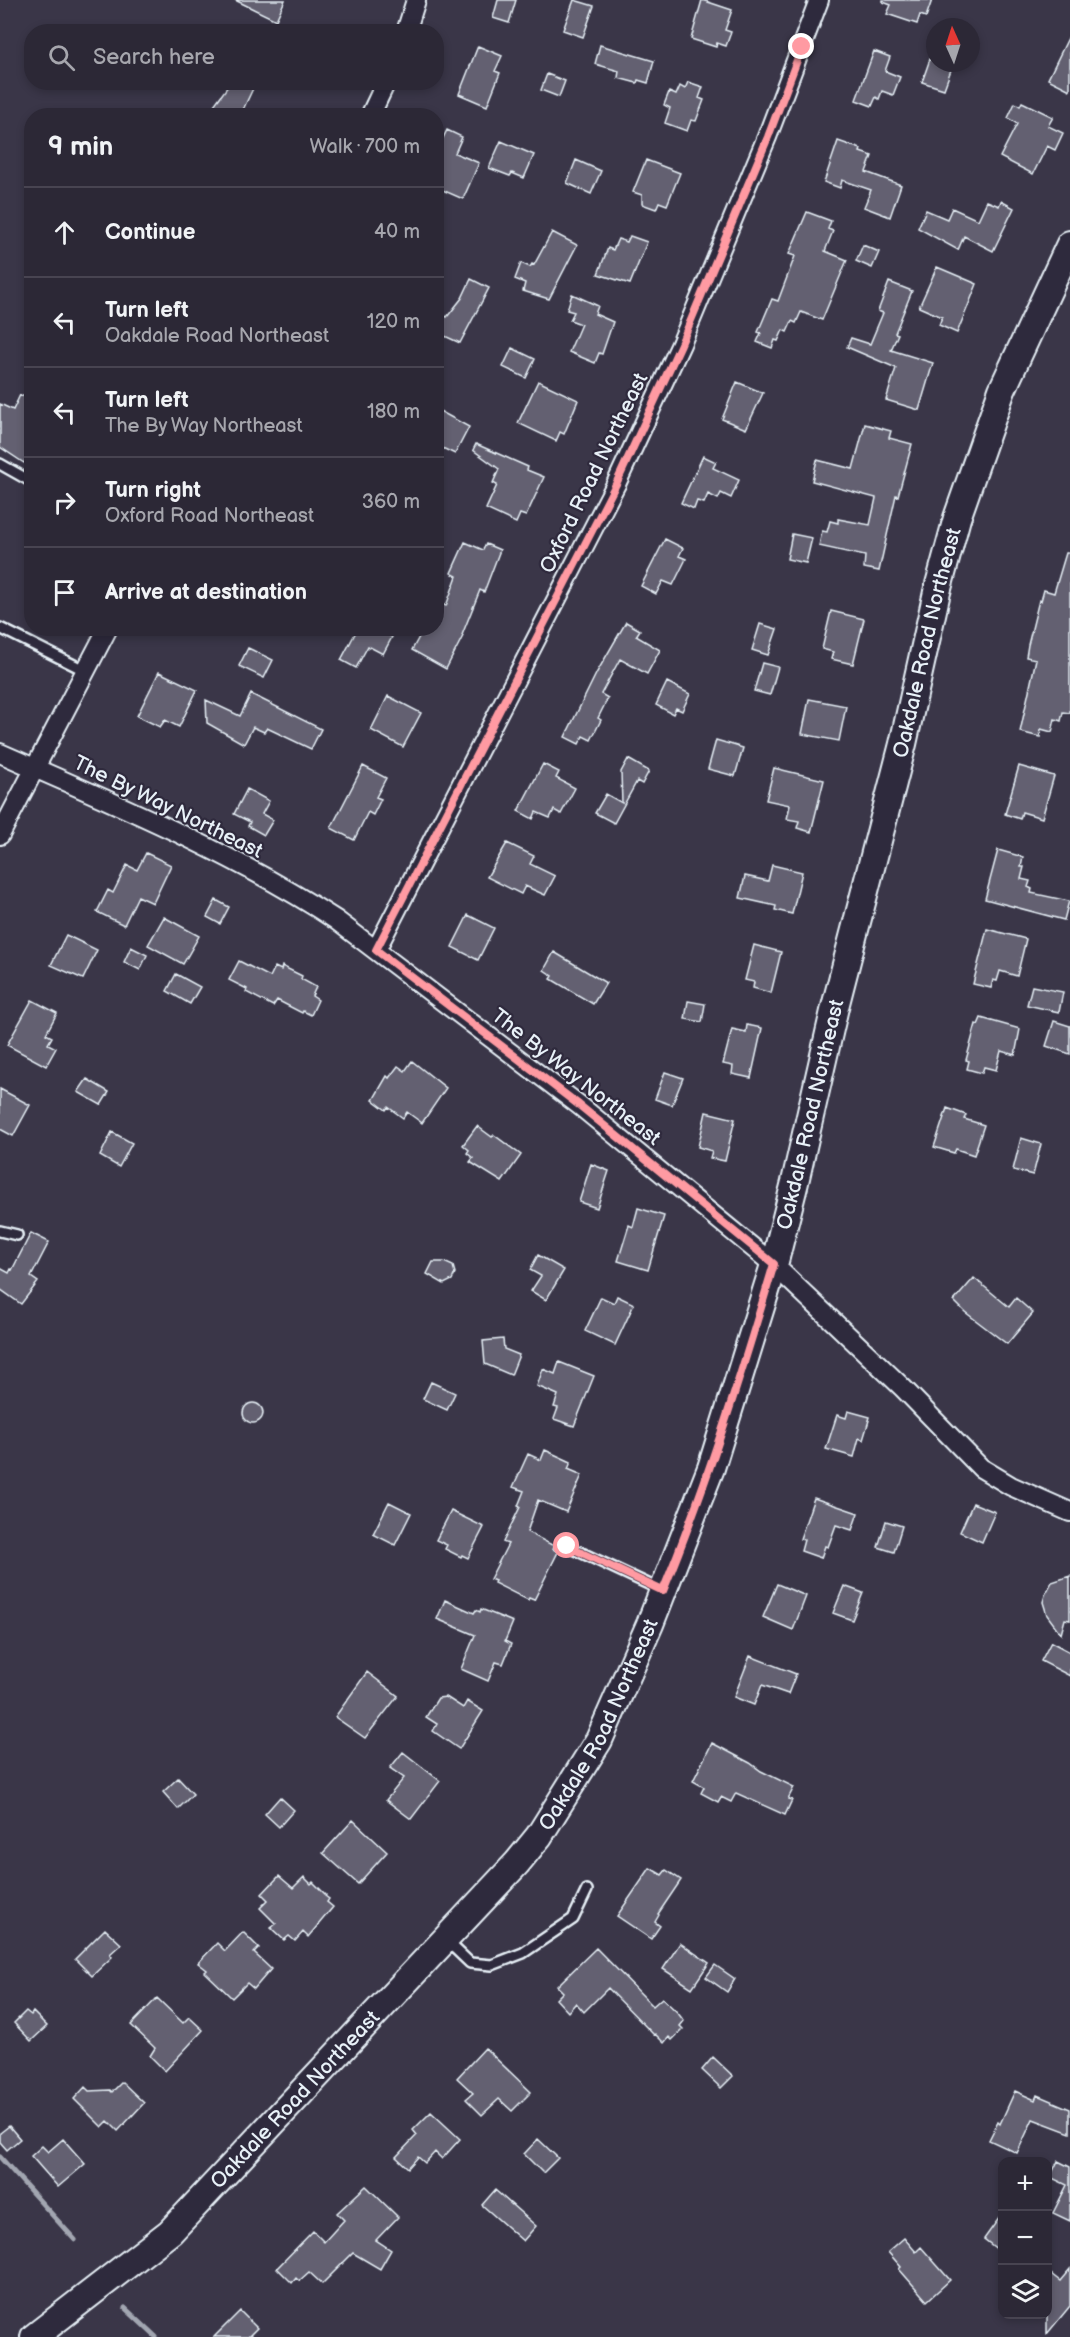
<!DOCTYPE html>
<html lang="en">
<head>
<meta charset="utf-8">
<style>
	body { margin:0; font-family:"Balsamiq Sans",sans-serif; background:#383442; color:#f1f3f6 }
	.controls { position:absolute; right:18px; bottom:18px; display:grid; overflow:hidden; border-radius:12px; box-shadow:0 3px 9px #0003 }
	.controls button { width:54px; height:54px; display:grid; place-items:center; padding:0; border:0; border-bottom:2px solid #484451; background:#2c2836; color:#f1f3f6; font:30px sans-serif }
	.compass { position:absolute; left:926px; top:18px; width:54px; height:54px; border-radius:50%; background:#2c2836; box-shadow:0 3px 9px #0003; rotate:357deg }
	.stop { position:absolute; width:18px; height:18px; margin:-14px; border:4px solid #ff9aa2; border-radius:50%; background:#fff }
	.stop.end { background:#ff9aa2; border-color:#fff; box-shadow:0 2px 6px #0008 }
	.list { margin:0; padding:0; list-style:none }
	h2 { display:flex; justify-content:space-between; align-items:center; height:78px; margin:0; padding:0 24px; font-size:26px }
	h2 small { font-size:20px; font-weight:400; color:#a6a6ad }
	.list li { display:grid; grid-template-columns:39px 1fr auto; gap:18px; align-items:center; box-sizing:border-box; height:90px; padding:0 24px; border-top:2px solid #484451 }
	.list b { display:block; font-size:22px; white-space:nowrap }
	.list p { margin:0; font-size:20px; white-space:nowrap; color:#a6a6ad }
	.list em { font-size:20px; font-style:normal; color:#a6a6ad }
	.icon { flex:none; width:33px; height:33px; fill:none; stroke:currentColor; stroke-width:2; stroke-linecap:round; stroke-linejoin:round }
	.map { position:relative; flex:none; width:1070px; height:2337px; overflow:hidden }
	.search { position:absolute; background:#2c2836; box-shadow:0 3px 9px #0003; left:24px; top:24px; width:420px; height:66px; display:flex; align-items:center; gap:15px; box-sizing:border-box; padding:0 21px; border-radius:24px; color:#a6a6ad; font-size:22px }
	.panel { position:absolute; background:#2c2836; box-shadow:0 3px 9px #0003; left:24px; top:108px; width:420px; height:528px; border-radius:24px }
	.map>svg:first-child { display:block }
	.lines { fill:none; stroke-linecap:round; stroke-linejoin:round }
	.stream { stroke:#a2a6b1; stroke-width:5 }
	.building { fill:#636171; stroke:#e8f1f8; stroke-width:1.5 }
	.lane-casing { stroke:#e8f1f8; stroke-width:14 }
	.street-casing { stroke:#e8f1f8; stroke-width:22 }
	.secondary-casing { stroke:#e8f1f8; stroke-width:30 }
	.lane { stroke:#2f2a3d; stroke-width:9 }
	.street { stroke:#2f2a3d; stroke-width:18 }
	.secondary { stroke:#2f2a3d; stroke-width:26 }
	.route { stroke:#ff9aa2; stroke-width:8 }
	.labels { text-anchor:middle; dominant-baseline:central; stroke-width:4.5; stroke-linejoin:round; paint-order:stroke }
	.street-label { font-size:21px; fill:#e8f1f8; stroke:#2f2a3d }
</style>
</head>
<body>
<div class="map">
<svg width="1070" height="2337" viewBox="0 0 1070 2337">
	<rect width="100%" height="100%" fill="#3a3648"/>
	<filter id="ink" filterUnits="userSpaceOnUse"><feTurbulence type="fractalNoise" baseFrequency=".0167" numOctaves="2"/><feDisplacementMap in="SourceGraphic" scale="12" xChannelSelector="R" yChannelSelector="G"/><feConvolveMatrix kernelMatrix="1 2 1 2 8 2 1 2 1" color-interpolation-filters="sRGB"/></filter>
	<g filter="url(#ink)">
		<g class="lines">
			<!-- stream -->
			<path class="stream" d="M0,2157L75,2240
				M125,2308L156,2337"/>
		</g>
		<!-- building -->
		<path class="building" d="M235,0H285L276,20Z
			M498,0H516L509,23L493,18Z
			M574,0L594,6L583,37L563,30Z
			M702,0L732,10L725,30L731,32L726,46L717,43L716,47L691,39Z
			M883,0H932L926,17L920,15L917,24L887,14L891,5L883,2Z
			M1070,34V90L1048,79Z
			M600,45L654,61L648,83L638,80L637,83L618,78L619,71L595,64Z
			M478,46L502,56L495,71L500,73L487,106L459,94Z
			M874,51L890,57L885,71L900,77L893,95L882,91L879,99L876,97L872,106L856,100Z
			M930,59L935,61V63L952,67L944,89L922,82Z
			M547,74L565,81L559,97L541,90Z
			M231,82H256L240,116H206Z
			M688,82L703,87L699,98L704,100L696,121L691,120L687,131L665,123L670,108L664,105L669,92L676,95L680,86L685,89Z
			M1022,102L1053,117L1048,126L1063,133L1055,150L1047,146L1033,174L1000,157L1017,124L1008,118L1015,103L1020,106Z
			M447,130L462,137L455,153L479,163L463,199L440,189L441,187L436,185V145L440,137L443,138Z
			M501,141L534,155L524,178L512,173L510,176L489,168Z
			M838,141L861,149L860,152L872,156L866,172L901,185L890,217L864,207L871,190L842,180L840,188L824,182Z
			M576,160L601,171L591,194L567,183Z
			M646,160L680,173L667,205L659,202L656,209L642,204V195L633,192Z
			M987,201L999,206L1001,201L1014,208L993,251L964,236L958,250L918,228L926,210L947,219L952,208L978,220Z
			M807,212L831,221L828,229L833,231L825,251L847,260L822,320L801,312L796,323L792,321L787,332L783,330L778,341L775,340L772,348L757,342L761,333L758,332L772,299L778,301L795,256L789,254Z
			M552,232L577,245L549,299L523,291L525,283L515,279L521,263L530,267L532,264L534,265Z
			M630,236L647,242L630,284L598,274L608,248L613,250L618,239L627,242Z
			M863,245L879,252L872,268L856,261Z
			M937,267L977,284L957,333L939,325L942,317L919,307Z
			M471,279L489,288L460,343L436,332V330L443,315L447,317L462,298Z
			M889,282L912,291L895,333L898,334L891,350L933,363L919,410L886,400L896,368L847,347L851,338L870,344L883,313L878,311Z
			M572,294L598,306L595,314L613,322L602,354L599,353L595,363L569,352L581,324L570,320L574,312L567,310Z
			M512,348L535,359L526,378L503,367Z
			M538,381L578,400L564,434L560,432L556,441L518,423Z
			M737,382L763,393L746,429L722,419Z
			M20,395L32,400V451L24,463L0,447V404L13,410Z
			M436,409L469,427L455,454L436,445Z
			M865,424L891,431L889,438L912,444L898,496L896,495L879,571L864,568L865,556L819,546L822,531L827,532L830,521L838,523V519L870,525L876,498L812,481L817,460L853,469Z
			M476,444L528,467L527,470L544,477L526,516L520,514L516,523L486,509L497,485L493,483L499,469L473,450Z
			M703,456L716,462L713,468L739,480L731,498L721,493L718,499L708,494L704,503L697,501L694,509L681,503Z
			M792,534L812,538L806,563L787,559Z
			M665,539L683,548L679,556L686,559L673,585L663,581L656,594L641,586Z
			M465,542L483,550L486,544L500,550L484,592L480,590L462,635L463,636L446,669L412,650L424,628H436V601L446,606L457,576L451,573Z
			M1066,553H1070V713L1063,712L1061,721L1055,719L1052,732L1041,729L1040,737L1020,732L1036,659L1026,657L1028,645L1039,600L1041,601L1044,590L1054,593Z
			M831,611L864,619L853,664L831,659L833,652L822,649Z
			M626,622L640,630L636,636L660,650L647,674L620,659L601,694L608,698L598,718L601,720L591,740L583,736L579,744L565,737L597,672Z
			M760,624L777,629L768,655L752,650Z
			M358,628H375L392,637L383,654L368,646L356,668L341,660Z
			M248,648L273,660L264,678L239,666Z
			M762,663L778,667L770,695L754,691Z
			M159,672L197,690L179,727L165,720L160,727L137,716Z
			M667,682L690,694L682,711L676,708L673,714L656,705Z
			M251,694L321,729L311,749L267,728L264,732L253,727L244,744L207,723L206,700L240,716Z
			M388,696L421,713L403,747L371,730Z
			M809,699L846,706L839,741L802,734Z
			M716,740L743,748L735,776L708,769Z
			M628,759L649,771L642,784L637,781L614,823L595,813L606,794L622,803L621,772Z
			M543,764L559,772L556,778L575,788L561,814L554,810L550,818L536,812L533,819L518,811Z
			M363,766L386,778L376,797L381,799L373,815L368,812L354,840L331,828Z
			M1019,766L1054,776L1042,818L1022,812L1020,819L1005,814Z
			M774,768L824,780L811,832L797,828L799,821L787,819L790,805L766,800Z
			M247,789L269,801L262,814L273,820L264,835L248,826L250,822L234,814Z
			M507,843L534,856L530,864L555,876L545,895L525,886L521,894L487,877Z
			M998,850L1023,857L1021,867H1024L1021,879L1030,881L1028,887L1032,889L1031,893L1069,901L1064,920L985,899Z
			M146,853L171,865L153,903L138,896L124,925L97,912L108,890L113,893L127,865L137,870Z
			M772,865L802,872L792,914L775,910L776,906L740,898L745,876L768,881Z
			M216,900L229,907L220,924L207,917Z
			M468,915L494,928L478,960L452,947Z
			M164,917L199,936L183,964L148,945Z
			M987,929L1026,939L1017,976L1000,971L997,981L993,980L991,988L973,984Z
			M66,935L97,950L83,979L51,965Z
			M754,945L781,952L771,993L753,988L754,982L745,980Z
			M131,947L147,955L140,970L124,962Z
			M554,952L606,983L593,1004L551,979L553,976L544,970Z
			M239,961L270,977L275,967L281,970L282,966L302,976L301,979L316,987L312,996L318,1000L311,1015L303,1011L302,1013L277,1000L273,1006L246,992L247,989L229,980Z
			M176,974L200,987L190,1004L167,991Z
			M1032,986L1063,992L1059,1012L1027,1005Z
			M32,1000L57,1013L46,1034L52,1037L48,1044L56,1048L46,1066L7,1045Z
			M688,1001L705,1004L702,1022L685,1019Z
			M981,1018L1020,1029L1015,1055L1001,1051L996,1070L984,1067L982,1073L967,1069L969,1061L966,1060L976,1024L978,1025Z
			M1054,1021L1070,1026V1054L1046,1046Z
			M747,1025L762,1028L751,1078L732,1074L733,1066L723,1064L732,1029L746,1032Z
			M412,1061L446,1088L422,1123L407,1112L403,1118L388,1107L386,1110L373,1100L387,1076L389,1078L398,1066L405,1071Z
			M665,1072L683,1078L672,1105L655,1099Z
			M87,1079L109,1092L101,1105L78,1092Z
			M0,1089L30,1105L13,1136L0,1129Z
			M947,1108L966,1115L964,1119L984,1125L974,1155L956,1149L954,1153L934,1147Z
			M706,1112L735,1119L725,1161L710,1158L712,1151L698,1147Z
			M477,1126L492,1137L494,1135L521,1155L502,1182L470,1162L473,1158L467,1153L469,1150L463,1145Z
			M112,1132L132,1143L119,1167L100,1156Z
			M1021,1138L1041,1144L1033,1175L1013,1170Z
			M591,1164L609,1171L597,1208L579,1202Z
			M638,1208L664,1216L648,1270L618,1261L629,1225L633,1227Z
			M31,1233L49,1242L31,1277L38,1282L21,1304L0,1289V1268L9,1273L11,1269L12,1270Z
			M538,1255L564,1270L546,1300L531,1291L541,1276L530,1270Z
			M433,1262H444L453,1266L455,1273L452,1280L444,1284L427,1274Z
			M974,1278L1009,1307L1016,1298L1033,1313L1007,1344L965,1312L954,1301Z
			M617,1296L634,1304L615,1345L585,1331L601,1297L614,1303Z
			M503,1339L504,1349L519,1355L511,1375L485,1364L483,1341Z
			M559,1362L594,1376L574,1426L554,1419L558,1408L554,1407L558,1395L537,1386L543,1369L555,1374Z
			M431,1382L455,1393L447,1410L423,1399Z
			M243 1413a10 10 0 1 1 20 0a10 10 0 1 1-20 0Z
			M848,1411L870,1417L863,1440L859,1438L854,1457L826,1449L837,1415L846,1418Z
			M545,1450L571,1462L568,1469L582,1475L566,1512L538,1500L527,1532L554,1546L553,1549L558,1552L534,1600L529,1598L528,1600L494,1583L495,1581L490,1579L508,1544L503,1542L520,1507L518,1506L524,1491L513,1487L528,1454L541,1460Z
			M814,1498L858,1513L852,1530L836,1525L828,1547L825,1546L821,1558L801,1551L804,1540L800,1539Z
			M389,1502L411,1513L395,1545L373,1534Z
			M973,1503L995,1512L982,1542L960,1532Z
			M451,1511L484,1527L468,1558L462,1555L461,1557L445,1549L447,1545L436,1540Z
			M886,1521L902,1526L894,1552L878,1547Z
			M1070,1576V1620L1065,1619L1061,1634L1047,1615L1043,1602L1045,1595L1052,1582Z
			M777,1584L806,1596L793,1630L763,1617Z
			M844,1586L863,1593L852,1620L833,1613Z
			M445,1600L474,1613L476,1610L480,1612L481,1609L513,1622L505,1641L511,1644L503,1664L496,1662L488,1681L461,1669L475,1635L437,1619Z
			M1051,1642L1070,1652V1676L1041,1661Z
			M750,1656L796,1674L788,1694L762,1685L754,1705L734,1697Z
			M367,1672L398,1696L365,1738L335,1717Z
			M446,1697L463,1708L467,1701L483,1711L459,1749L433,1731L437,1724L426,1717L438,1698Z
			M712,1743L750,1763L761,1771L794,1787L788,1799L792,1800L785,1815L736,1793L731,1802L721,1797L718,1802L701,1793L704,1787L693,1781Z
			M403,1752L440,1781L411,1819L386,1800L404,1778L390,1768Z
			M178,1778L193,1794L178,1809L163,1792Z
			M280,1797L294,1810L279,1827L265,1814Z
			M353,1820L387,1852L358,1884L323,1853Z
			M650,1868L662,1875L666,1870L681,1880L658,1914L659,1915L655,1922L660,1926L651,1939L617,1916Z
			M279,1876L293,1888L304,1877L311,1884L313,1882L326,1895L325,1896L329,1899L327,1902L333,1907L308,1937L303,1932L295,1941L289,1936L284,1940L271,1928L276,1924L260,1908L268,1900L262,1894Z
			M105,1929L121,1944L110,1954L112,1957L92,1976L75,1959Z
			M243,1932L259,1948L254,1953L271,1969L254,1989L247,1983L232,1998L205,1972L207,1970L198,1963L217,1943L225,1951Z
			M680,1943L709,1963L692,1988L663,1969Z
			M596,1948L653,2006L662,1998L677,2012L684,2021L680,2026L683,2029L672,2040L669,2037L664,2043L655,2034L654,2035L608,1988L584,2012L576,2003L568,2012L556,1999L563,1992L557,1986Z
			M715,1965L735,1979L727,1992L706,1977Z
			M157,1998L183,2023L189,2017L203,2030L165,2071L150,2056L155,2048L131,2025Z
			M26,2011L31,2015L33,2012L47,2026L31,2041L14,2023Z
			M485,2048L531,2092L512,2111L499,2099L482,2115L466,2099L473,2093L457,2078Z
			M713,2057L733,2076L721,2088L702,2070Z
			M122,2082L144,2103L118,2131L108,2121L102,2127L74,2099L85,2087L89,2091L110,2090L112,2092Z
			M1015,2091L1035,2100L1037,2095L1070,2109V2133L1033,2119L1017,2153L989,2140L998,2122L1000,2124Z
			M431,2112L460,2139L442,2159L435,2152L425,2163L418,2157L408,2168L396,2157L417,2135L413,2130Z
			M9,2126L20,2139L7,2150L0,2142V2133Z
			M63,2139L85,2164L58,2187L31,2156L42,2146L48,2152Z
			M538,2139L558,2158L543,2173L524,2154Z
			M1058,2161L1070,2167V2221L1053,2213L1067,2185L1050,2177Z
			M366,2186L398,2217L376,2240L391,2250L380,2269L353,2253L322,2284L309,2272L299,2281L296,2278L292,2283L277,2268L313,2231L324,2242L344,2220L337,2213Z
			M495,2190L536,2226L523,2241L482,2205Z
			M1002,2214V2253L984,2239Z
			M904,2238L916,2252L921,2247L950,2280L927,2301L899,2269L901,2267L888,2252Z
			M1070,2269V2306L1047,2334V2271L1060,2281Z
			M240,2311L257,2328L248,2337H214Z"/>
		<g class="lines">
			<!-- lane casing -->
			<g class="lane-casing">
				<path id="lane" d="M0,464L32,482
					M0,628L86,671
					M0,1231L17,1235
					M567,1546L661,1590
					M447,1941L470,1963L492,1965L523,1953L573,1919L587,1890"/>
			</g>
			<!-- street casing -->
			<g class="street-casing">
				<path id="street" d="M406,32L416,0
					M370,116L386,82
					M0,753C114,803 232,852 336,920L579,1105L774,1265L903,1388L981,1468L1011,1486L1070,1512
					M0,835L108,628
					M376,950L616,484L681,344L767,137L819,0"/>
			</g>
			<!-- secondary casing -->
			<g class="secondary-casing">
				<g id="secondary">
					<path id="s1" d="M34,2337L170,2232L517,1863L539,1836L599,1740L650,1624L711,1468L774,1265L795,1182L835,1007L903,744L937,592L957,518L1002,390L1070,244"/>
				</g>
			</g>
			<!-- lane -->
			<use href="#lane" class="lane"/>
			<!-- street -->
			<use href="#street" class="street"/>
			<!-- secondary -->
			<use href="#secondary" class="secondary"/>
		</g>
	</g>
	<g class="lines" filter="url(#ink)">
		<!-- route -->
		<path class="route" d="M567,1546L663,1591C707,1484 741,1375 774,1264L579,1105L376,950L616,484L681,344L768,137L802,47"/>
	</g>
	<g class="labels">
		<!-- street labels -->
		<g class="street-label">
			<text transform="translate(594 473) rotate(-64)">Oxford Road Northeast</text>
			<text stroke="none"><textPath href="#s1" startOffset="1974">Oakdale Road Northeast</textPath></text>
			<text transform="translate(168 807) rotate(26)">The By Way Northeast</text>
			<text transform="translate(576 1077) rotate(38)">The By Way Northeast</text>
			<text stroke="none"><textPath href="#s1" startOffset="1488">Oakdale Road Northeast</textPath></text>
			<text stroke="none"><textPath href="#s1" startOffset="840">Oakdale Road Northeast</textPath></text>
			<text stroke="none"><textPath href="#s1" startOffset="354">Oakdale Road Northeast</textPath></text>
		</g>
	</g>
</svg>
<div class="controls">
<button>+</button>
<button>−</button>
<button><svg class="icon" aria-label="layers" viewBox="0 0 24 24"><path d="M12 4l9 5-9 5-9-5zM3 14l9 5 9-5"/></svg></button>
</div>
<svg class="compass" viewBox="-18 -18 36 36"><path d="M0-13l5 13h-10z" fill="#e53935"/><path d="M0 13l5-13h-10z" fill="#a6a6ad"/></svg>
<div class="stop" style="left:567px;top:1546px"></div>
<div class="stop end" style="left:802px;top:47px"></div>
<div class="search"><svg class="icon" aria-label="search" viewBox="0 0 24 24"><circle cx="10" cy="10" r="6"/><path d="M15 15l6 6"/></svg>Search here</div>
<section class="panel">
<h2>9 min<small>Walk · 700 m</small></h2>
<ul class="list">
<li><svg class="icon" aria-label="ahead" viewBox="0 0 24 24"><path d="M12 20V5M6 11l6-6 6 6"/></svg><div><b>Continue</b></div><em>40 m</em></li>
<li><svg class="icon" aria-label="left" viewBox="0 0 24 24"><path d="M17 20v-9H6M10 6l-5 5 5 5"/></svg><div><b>Turn left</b><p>Oakdale Road Northeast</p></div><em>120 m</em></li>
<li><svg class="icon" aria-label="left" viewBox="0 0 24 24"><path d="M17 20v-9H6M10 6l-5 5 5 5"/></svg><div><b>Turn left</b><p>The By Way Northeast</p></div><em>180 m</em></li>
<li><svg class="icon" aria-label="right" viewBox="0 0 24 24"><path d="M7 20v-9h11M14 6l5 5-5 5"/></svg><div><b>Turn right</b><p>Oxford Road Northeast</p></div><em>360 m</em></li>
<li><svg class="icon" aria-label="arrive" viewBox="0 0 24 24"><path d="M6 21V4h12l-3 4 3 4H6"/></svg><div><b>Arrive at destination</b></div></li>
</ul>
</section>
</div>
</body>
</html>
